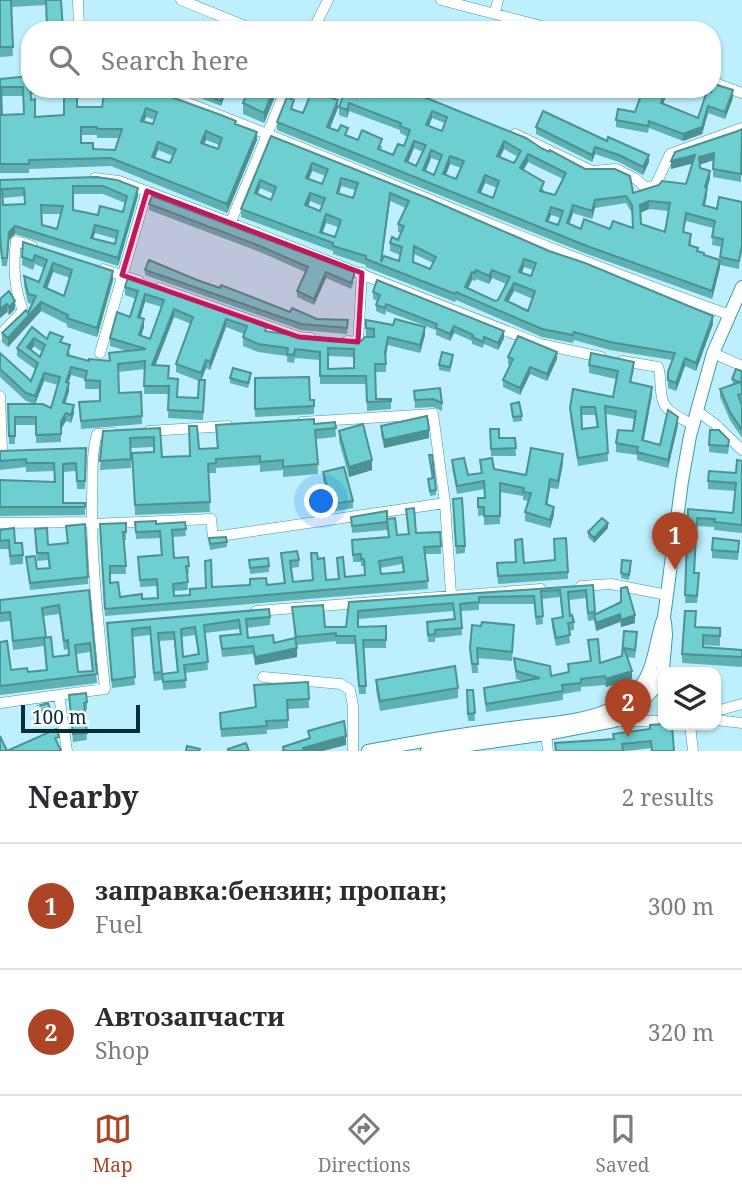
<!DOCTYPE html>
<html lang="en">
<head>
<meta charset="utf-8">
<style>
	body { margin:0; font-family:"Noto Serif",serif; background:#f2f2f3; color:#2b2b33 }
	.controls { position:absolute; right:21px; bottom:21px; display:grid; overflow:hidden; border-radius:14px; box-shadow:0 2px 5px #0004 }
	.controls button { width:63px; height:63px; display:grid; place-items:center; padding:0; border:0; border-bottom:2px solid #e1e1e2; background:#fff; color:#2b2b33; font:35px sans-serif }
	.scale { position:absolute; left:21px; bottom:18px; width:119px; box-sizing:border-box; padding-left:7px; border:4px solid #052e37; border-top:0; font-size:19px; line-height:24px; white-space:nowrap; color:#052e37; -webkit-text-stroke:5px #fff; paint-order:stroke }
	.you { position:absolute; left:322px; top:502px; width:24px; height:24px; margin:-18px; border:5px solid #fff; border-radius:50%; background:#1a73e8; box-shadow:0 0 0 10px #1a73e833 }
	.badge { display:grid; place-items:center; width:46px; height:46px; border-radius:50%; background:#ac4426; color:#fff; font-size:23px; font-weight:700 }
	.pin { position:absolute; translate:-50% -58px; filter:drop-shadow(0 2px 4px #0008) }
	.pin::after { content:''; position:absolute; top:37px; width:24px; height:21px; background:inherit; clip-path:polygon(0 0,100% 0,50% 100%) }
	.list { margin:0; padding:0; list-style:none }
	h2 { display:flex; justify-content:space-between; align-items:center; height:91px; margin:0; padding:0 28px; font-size:30px }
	h2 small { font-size:23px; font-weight:400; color:#7c7c81 }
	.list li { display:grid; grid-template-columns:46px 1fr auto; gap:21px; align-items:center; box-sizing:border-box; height:126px; padding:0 28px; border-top:2px solid #e1e1e2 }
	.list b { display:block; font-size:26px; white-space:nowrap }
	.list p { margin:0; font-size:23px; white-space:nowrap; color:#7c7c81 }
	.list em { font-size:23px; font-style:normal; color:#7c7c81 }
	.icon { flex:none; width:38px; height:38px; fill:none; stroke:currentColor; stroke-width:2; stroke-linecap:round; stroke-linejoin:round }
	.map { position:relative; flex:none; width:742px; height:751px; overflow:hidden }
	.search { position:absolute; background:#fff; box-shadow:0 2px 5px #0004; left:21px; right:21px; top:21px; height:77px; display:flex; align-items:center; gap:18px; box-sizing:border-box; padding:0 24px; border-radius:28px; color:#7c7c81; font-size:26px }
	.sheet { height:343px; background:#fff }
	nav { display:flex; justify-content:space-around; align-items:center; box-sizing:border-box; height:98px; border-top:2px solid #e1e1e2; background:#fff; font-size:19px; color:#7c7c81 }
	nav a { display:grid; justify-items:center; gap:4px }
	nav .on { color:#ac4426 }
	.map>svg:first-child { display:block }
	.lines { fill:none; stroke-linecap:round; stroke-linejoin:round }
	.minor-casing { stroke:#3d99af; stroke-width:11 }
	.major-casing { stroke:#3d99af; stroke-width:14 }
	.minor { stroke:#fff; stroke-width:10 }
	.major { stroke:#fff; stroke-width:12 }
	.wall { fill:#5fb2b3; fill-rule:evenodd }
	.shaded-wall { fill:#4d9192 }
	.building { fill:#6ecfd0; stroke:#4d9192; stroke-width:2; fill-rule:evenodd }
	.marked { fill:#c2185b; fill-opacity:0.2; stroke:#c2185b; stroke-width:5; stroke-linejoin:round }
</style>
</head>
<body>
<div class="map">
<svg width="742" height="751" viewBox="0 0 742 751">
	<rect width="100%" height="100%" fill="#bdeffd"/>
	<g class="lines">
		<!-- minor casing -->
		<g class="minor-casing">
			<path id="minor" d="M78,0L79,30
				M181,0L255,30
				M441,0L557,30
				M495,13L498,0
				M313,30L328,0
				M712,82L742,93
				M151,89C345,162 534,246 730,315
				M515,134L592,171L616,169L636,179L645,187L655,186L670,154L742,128
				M95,178L119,181L218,218L540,344L601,357
				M230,224L286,89
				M103,269L139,281
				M159,288L299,337L311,338
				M0,335L23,311C14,287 13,267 16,241L32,246
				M347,341L358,342L362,273
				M100,353L147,191
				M713,353L742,366
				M622,361L658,367C662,378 659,390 663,401C666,412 683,419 693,425
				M0,396L2,452
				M697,411L715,424L742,450
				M302,422L433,414L445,503L451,594
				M149,431L228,426
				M0,523L92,522
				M92,524L211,519L213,537L445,503
				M581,586L611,584L667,595
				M256,611L541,589
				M263,677L341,684L350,690L353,706V751
				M0,703L59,695
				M716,711L742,704
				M716,720L742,723
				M614,721H663
				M690,725L693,751
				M546,734L548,751
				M67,751L59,695L105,689C99,626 91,563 92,499C93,477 91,455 97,434L113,433"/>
		</g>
		<!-- major casing -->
		<g class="major-casing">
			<path id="major" d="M368,751C415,742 463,734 511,728C540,724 572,723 601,713C614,709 632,699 640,687C656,666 655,640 664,617L682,481L690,436L713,353L742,287
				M427,751L546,734L614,721L634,710L653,690L663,669L666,635L665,622"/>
		</g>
		<!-- minor -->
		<use href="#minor" class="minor"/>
		<!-- major -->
		<use href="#major" class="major"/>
	</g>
	<!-- wall -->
	<path class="wall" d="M0,0H61L46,5L11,7L13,56L0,57Z
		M0,79L30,89H46V94H30L31,100L35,117L64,115L77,107H102L104,95H91V89H149L236,124L257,140L227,213L111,166L29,169V173H0ZM1,96H23L24,114L2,115ZM146,117L155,120L153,124L144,122ZM81,135H97V138H119L115,150L93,149L81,143ZM206,140L219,145L218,149L204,144ZM158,150L173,156L170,163L155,158Z
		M278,89L264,123L243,114V103Z
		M316,89H325L324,95L338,108L330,128L358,140L382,146L381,150L393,155L404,146L408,137L400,133V130L349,111L347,118L339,115V107L346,89H404L541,148L633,193L686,184L692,163L671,169L742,129L741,182L713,177V160L700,164V168L710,179L707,188V195L705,206L717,209L742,202L739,269L720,265L712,299L587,254L277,130V122L294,108V110L303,113ZM432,118L445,123L442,131L429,126ZM414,148L423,152L416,166L408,163ZM504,149L518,157L514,163L500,157ZM431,158L440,161L434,175L425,171ZM528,162L563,179L555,195L544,192V190L523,170ZM450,164L461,168L456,179L446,175ZM485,183L497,188L493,198L480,193ZM626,203L632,213V227L581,229L569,224L573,213L592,219L595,208ZM649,209L669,211L665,232L641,224L640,213ZM551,215L561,218L558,225L548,221ZM686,221L713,228L712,245L722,247L720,260L704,256L691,245V241L684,232Z
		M641,89H667V93L663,104L698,118L707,91L733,98L725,119L708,113L702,134L683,141L649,128L648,133L616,127V120L635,112L643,90Z
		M201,93L225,95L221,106L201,98Z
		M536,127L649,162L643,175L619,162L595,154L592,162L536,134Z
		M271,136L713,324L696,371L685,366L676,391L668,388V372L672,360L610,350L574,340L573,343L542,337L456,300L455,302L366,267V265L333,254V251L241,217V209ZM312,171L326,176L322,184L309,179ZM341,186L355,190L353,198L339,193ZM260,188L274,194L271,200L257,194ZM310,201L322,206L320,211L308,207ZM390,201L406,208L398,224V232L401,233L398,240L390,243V251L400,255L399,261L382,258ZM326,223L338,227L335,237L322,233ZM414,254L433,263L430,269L413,262ZM524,267L533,270L531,276L522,273ZM492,278L506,284L498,300L495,301L468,288L472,280L475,281L476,279L489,284ZM514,291L533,299L528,311L508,302Z
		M97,177L138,196L118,266L15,234L9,240L7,266H2L0,245V180ZM73,194H103L125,203L123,212L98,215L73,210ZM24,196V204L3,205V198ZM41,214H60L57,229L42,225ZM95,233L116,239L115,244L93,238Z
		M149,204L354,282L351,289L326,278L314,305L297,297V291L305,272L260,252L149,210Z
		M23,242L113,280L97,337L67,327V324L41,311L8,347L2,342V333L28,313L32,304L28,303L24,285V276L39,282L44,268L35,264L33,270L22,265ZM53,272L70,278L64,296L47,289Z
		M145,270L197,280L290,312L317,319L348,320L347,334L301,330L145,275Z
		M125,287L267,331L298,336L361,341L372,337H366V320L425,335L420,353L388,345L386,358V372H375L376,399H391V409L367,411L366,384H320V360L295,358L294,363L287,362V356L258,352L243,346V337L244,334L226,327L210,370L206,368L201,380L205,389L203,420L168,418L169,394H144L145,369L118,372L119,393L141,392L142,424L81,429L79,402L100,401V389H85V379L71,375L68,382L69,391L65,403L74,413L71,423L66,421L61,429V442L36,443V425H15V444H9L8,404L51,408L58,385L44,381L35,404L26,401L0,377V353L31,381L35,369L17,356V348L32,327L47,339L63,343L70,353L69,356L89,361H109V353L127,351L110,346V338L130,317L136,299L125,295ZM145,302L162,307L150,339L141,336L144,327L140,318ZM174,317L191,324L176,364V372L199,381L198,398L178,397L169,378L155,366ZM34,346L42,352L40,357L31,350ZM328,356L354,357V368L328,369Z
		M373,292L504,338L498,350L484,344L483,348L472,344V341L454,333L450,341L436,335V330L386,311L385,315L376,311V305L377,301L373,299Z
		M0,299L15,309L9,315L7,312L0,318Z
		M508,357L557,359L547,381L530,374L520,395L503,387V380L510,365L508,364Z
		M453,360L450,372L439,370V365Z
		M589,365L634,370L631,383L652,395L644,440L660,445L678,425L668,468L637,460V455L616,452V443L633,431L634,419L606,414L608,461L578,466L570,416V408L613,397L616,379L589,373ZM581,415H595L597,427L582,429Z
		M742,371V401L741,402L742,405V438L730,420L720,397V389L733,385L732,379Z
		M230,378H251L248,388L230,383Z
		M255,378L310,400H314V414L255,417Z
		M414,391L442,403V411L433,407L415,408Z
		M511,404L522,416V421L513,422Z
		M335,422L336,437L316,439L318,474L283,477V470L260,472V465L216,468V473H208L210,512L135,515L132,453L154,452V447L131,448V468L100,470L103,431L160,428L162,457L190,456L199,449L217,448L216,425L314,424Z
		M381,426L429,438L384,448L381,434Z
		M490,429L499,438H515L516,456H491Z
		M710,430L729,447L728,454L709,452Z
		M339,431L372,470L349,477L339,441Z
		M86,448L85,489H77L76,471L63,472V503H85V515L0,516V480L55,482L54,471L26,472V467L0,470V451Z
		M429,455L436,490V495L430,496L428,479H432Z
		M452,460L468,475L481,473L480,460L494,469L526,475L563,463L558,489L550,488L547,505L554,515L550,528L525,521V512L528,501L523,500V496L500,492V524L484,525V515L478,516V498H485L484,489L457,494L452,468Z
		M742,461V533L714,530V527L697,526L694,573L699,581L697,603H685L688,509L733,513L735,491L708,489V481L736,473Z
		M323,472L353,501V508L332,512L323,480Z
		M453,506L465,546V553L456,554Z
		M406,509L416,533L441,546V554H425L428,589L105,616L100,531L126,523V540H124L126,574H110V583L120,597L142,599L157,598V586L140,587L138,557L161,555L160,538L136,539L135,522L156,524L185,522L186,536L173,537L174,558L188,557L189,573H187L188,590L174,591V596L190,595L206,588L212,587L284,584L281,553L299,560V567L291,568L293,582L312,580L311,553L318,559L326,580L338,579L337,558L345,577L365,575L364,566H361V562H353L352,540L388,537L387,528V530L352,533L351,517L387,519L397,535L408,534ZM402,564L403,572L381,574L380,568Z
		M66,526L88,577V584L30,590L26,557L37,569L49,568L48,560L37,561L35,537L48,545L67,543Z
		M608,528L594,543L588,537V532Z
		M0,530L15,543L23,555V564L10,565L9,549H0Z
		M209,538L227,542V547L210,550Z
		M515,540L524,563L568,572V579L498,584L497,563L516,562Z
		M739,548L738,560L712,558V550Z
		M268,558L269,572L250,574L249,560Z
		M631,566L629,580L621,578V573Z
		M593,585L595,614L621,602L635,623L621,627L620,622L596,631L594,620L588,621L586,598L569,600L570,616L574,622V630L569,631L570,643L556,646L552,627V619L562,617L560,597L542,599L543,624L536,625L534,604H479V610L461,611L462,635L435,638V642H428L427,622L454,619L453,611L358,619V627L386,626V648H364L366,694H359L355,644H336V641L296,645L297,657L255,665L253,654L222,657L220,636L240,634L239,629L205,633L208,670L185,673L186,688L163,690L162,674L177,672L174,640L158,641L162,680L154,681L150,635L132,637L135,685L112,688L107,623L270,617V625L247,628L248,638L274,643L295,642L292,607L325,627H346L349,602ZM195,635L198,655L183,657L181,637Z
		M89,590L97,683L0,695V642L11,670L28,672L46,670L44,646L13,650L10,621L0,622V600ZM59,614L64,650L68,649V655L53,657L46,637L43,616ZM90,652L92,671L78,672L76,654Z
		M696,627L720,628V646L703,645V647L742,650V667L682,663V654Z
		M624,631L637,640L635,658L627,657L632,679L606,687L605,685L581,687V691L563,694V700L486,712L484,688L523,681L516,679L514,658L551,676L568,673V664L590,661L588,640L600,663L622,656Z
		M514,634L512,661L477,658L478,673H472L470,648Z
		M376,680L458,688V698L380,711L376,690Z
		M308,682L309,708L288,709V728L267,730V734L221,737L220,713L255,707Z
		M467,690H473L475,721H468Z
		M69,695L87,702V710H85L87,740L73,742Z
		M650,729L674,751H652L651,748L626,751H555V743L613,739V734Z"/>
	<!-- shaded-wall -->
	<path class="shaded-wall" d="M274,89H278L264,123V113Z
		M666,89H667V93L661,110V103Z
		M225,90V95L221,106V101Z
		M733,90V98L725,119V112Z
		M338,100V108L327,135V127Z
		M349,103V111L347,118V110Z
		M708,106V113L702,134L683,141V134Z
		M146,108V117L141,129V121Z
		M432,111V118L426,133V125Z
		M206,131V140L201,151V143Z
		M257,132V140L227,213V204Z
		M414,141V148L405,169V161Z
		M504,141V149L497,164V156Z
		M158,142V150L152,165V157Z
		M595,147V154L592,162V155Z
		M431,150V158L423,178V170Z
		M714,153V160L699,165V157Z
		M528,154V162L520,176V168Z
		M649,155V162L643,175V167Z
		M695,155V163L671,169V161Z
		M450,156V164L443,182V174Z
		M312,163V171L306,186V178Z
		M710,171V179L707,188V195L703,213L705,187Z
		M485,175V183L478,200V192Z
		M341,178V186L337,201V193Z
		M260,180V188L255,201V193Z
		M138,188V196L118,266V258Z
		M310,193V201L305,214V205Z
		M390,193V201L381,265V264Z
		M595,200V208L592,219V211Z
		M649,201V209L640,213V205Z
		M573,205V213L567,231V223Z
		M551,207V215L546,228V221Z
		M326,214V223L320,240V232Z
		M95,225V233L91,246V238Z
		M15,226V234L9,240L7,266L9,232Z
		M524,259V267L519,280V272Z
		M720,260V268L712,299V291Z
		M53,263V272L44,296V287Z
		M492,270V278L489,284V276Z
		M113,271V280L97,337V328Z
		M326,272V278L314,305V299Z
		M472,272V280L465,295V287Z
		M514,283V291L505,308V300Z
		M145,294V302L138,325V317Z
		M15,301V309L9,315V307Z
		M41,302V311L8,347V338Z
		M7,304V312L0,318V309Z
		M174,309V317L152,374V365Z
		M713,316V324L696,371V363Z
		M144,319V327L139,343V335Z
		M226,319V327L210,370V362Z
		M454,326V333L450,341V334Z
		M425,327V335L420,353V345Z
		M504,331V338L498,350V343Z
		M34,338V346L27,356V347Z
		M557,352V359L547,381V374Z
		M685,358V366L676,391V383Z
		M206,360V368L201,381V373Z
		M71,367V375L66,390V382Z
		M530,367V374L520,395V388Z
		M44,373V381L35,404V396Z
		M69,383V391L63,411V403Z
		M652,387V395L642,448V440Z
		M74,405V413L71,423V415Z
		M66,413V421L61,429V442V421Z
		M678,417V425L668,468V460Z
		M429,430V438L384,448V440Z
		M563,454V463L558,489V481Z
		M372,460V470L349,477V467Z
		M550,479V488L546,513V504Z
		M554,507V515L550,528V520Z
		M608,523V528L594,543V538Z
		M620,614V622L596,631V623Z
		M635,615V623L621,627V620Z
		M297,648V657L255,665V657Z
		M632,671V679L606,687V679Z
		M50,709V712L40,714V712Z
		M346,736V745L323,751H303V748Z"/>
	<!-- building -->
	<path class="building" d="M0,0H11L13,47H0Z
		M46,0H61L63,30H47Z
		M30,76L31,100L35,99V117L64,115V89H77V107H102L105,89H149L221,115L236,121L235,124L257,132L227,204L111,158L29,160V164H0V79ZM1,87H23L24,114L2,115ZM146,108L157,112L153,124L141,121ZM81,127H97V129H122L115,150L93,149V143H81ZM206,131L222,138L218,149L201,143ZM158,142L176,149L170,163L152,157Z
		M714,84L733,90L725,112L708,106L702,127L683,134L649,121L648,126L616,120L618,109L635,112L643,89H666L661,103L698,118L707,91L711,92Z
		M202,89H223L225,90L221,101L201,93Z
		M249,89H274L264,113L243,103Z
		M316,89H323L321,94L338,100L327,127L338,131L341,125L348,128L345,135L358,140L362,130L382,139L378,149L393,155L398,144L404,146L410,130L400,126L401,123L349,103L347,110L339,107L346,89H404L526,138L541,148L549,152L550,150L585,169H615L630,176L633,193L659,185L662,181L686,184L695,155L671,161L675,152L738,131L742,129L741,174L713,169L714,153L699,157L700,168L710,171L705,187L707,188L703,205L717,209L719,197L742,202V246L739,261L720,257L723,239L712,237L715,221L686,213L683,232L691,234L689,245L698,248L697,251L704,253V255L720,260L712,291L587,246L277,122L287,97L294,100L291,109L303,113L312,91L315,92ZM432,111L447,117L442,131L426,125ZM414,141L426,145L416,166L405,161ZM504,141L521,151L514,163L497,156ZM431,150L442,155L434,175L423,170ZM528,154L566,173L555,195L540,191L544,182L520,168ZM450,156L464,161L456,179L443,174ZM485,175L499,181L493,198L478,192ZM626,196L632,205L633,228L613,221L610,229L584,219L581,229L567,223L573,205L592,211L595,200ZM649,201L670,203L665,232L641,224L640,205ZM551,207L563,211L558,225L546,221Z
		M543,111L607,141L608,137L649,155L643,167L619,155L595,147L592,155L536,127Z
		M271,136L427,198L549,251L585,263L713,316L696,363L685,358L676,383L668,380V372L675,353L610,342L574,332L573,335L542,329L456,292L455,294L366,259V256L333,246V243L241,209ZM312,163L328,169L322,184L306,178ZM341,178L358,183L353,198L337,193ZM260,180L276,187L271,200L255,193ZM310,193L325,198L320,211L305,205ZM390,193L409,201L398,224L404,226L398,240L392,237L390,243L402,247L399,261L384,256L381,262ZM326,214L341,220L335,237L320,232ZM414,246L436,257L430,269L413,262ZM524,259L536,263L531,276L519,272ZM476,270L489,276L492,270L510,277L498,300L495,301L465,287L472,272L475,273ZM514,283L535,291L528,311L505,300Z
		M97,177L117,180L138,188L118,258L15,226L9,232L7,258H2L0,237V180ZM73,186H103L127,196L123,212L100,206L98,215L73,210ZM24,188L25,204L3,205L2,189ZM41,205L63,206L57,229L42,225ZM95,225L118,231L115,244L91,238Z
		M152,196L354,272V276L351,283L326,272L314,299L297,291L308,267L260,246L149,204Z
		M23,242L113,271L97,328L67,318L68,315L41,302L8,338L2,333L26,310L28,313L36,296L28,294L24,276L39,282L47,260L35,255L33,261L22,257ZM53,263L72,270L64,296L44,287Z
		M149,260L197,280L220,288L221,285L290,312L292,308L317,319L348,320L347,328L301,324L145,270Z
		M128,277L250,320L267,326L265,331L298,336L361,341L365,337H374V329L366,328V320L393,325L395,319L425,327L420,345L388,337L385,353L386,364H375L376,399H391V401L367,402L366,376H320V352L295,349L294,355L287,354L288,348L258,344L243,337L247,326L226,319L210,362L206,360L201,373L176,364L193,317L174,309L152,365L169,366L168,378L178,379L177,397L198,398L199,380H205L203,412L168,410L169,386H144L145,361L118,364L119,393L141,392L142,416L81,421L79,402L100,401V381L85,380L87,371L71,367L66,382L69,383L63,403L74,405L71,415L66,413L61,421V434L36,435V417H15V436H9L8,404H43L51,408L60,377L44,373L35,396L26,393L0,369V353L31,381L38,363L17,348L32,327L47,339L50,332L63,337L60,342L70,345L67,355L89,361V359L110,361L109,353L146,349L110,338L117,312L130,317L138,291L125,287ZM145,294L164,300L150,339L139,335L144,319L138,317ZM34,338L45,345L40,357L27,347ZM328,348L354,349V368L328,369Z
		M377,280L504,331L498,343L484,337L483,342L472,337L473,335L454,326L450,334L436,328L437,324L386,304L385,308L376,305L380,295L373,292Z
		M9,291L15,301L9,307L7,304L0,309V299Z
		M518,336L557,352L547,374L530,367L520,388L503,380L513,359L508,357Z
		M442,352L453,355L450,367L439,365Z
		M591,353L634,362L630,382L652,387L642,440L660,445L668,410L678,417L668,460L637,452L638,447L616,443L618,430L633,431L636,411L605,406L608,453L578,458L570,408L573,389L613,397L618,371L589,365ZM581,407H595L598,427L582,429Z
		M233,368L251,373L248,383L230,378Z
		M736,369L742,371L741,383L732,379Z
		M309,377L310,400H314V406L255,409V378Z
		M740,382L742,386V394L738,395L742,405V430L730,412L720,389Z
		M440,388L442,403L433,399L415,400L414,391Z
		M519,402L522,416L513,417L511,404Z
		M427,416L429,430L384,440L381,426Z
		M314,419V424L335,422L336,428L315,430L318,464L283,467V460L260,462V456L216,459V463L208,464L210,502L135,505L132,453L154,452V437L130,438L131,459L100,461L103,431L160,428L162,457L190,456L189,426H197L199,449L218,448L216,425Z
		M363,424L372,460L349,467L339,431Z
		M490,429H499V438H515L516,448L491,449Z
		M710,430H719L729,440L728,446L709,445Z
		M86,448L85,481H77L76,463L63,464V503H85V507H0V480L55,482L54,463H26V459L0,461V451Z
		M531,448L563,454L558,481L550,479L546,504L554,507L550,520L525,512L531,493L523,492L524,488L500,483V516H484V507H478V498H485L484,481L457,486L452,460L464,458L468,475L482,473L480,460L492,458L494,469L526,475Z
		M429,455H432L436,490L430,491L428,479L433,478Z
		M737,460L742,461V525L714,522L715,519L697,518L694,573H699L697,596L685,595L688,509L733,513L736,483L708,481L709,471L736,473Z
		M344,467L353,501L332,504L323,472Z
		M462,498L465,546H456L453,499Z
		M414,508L416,533L440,532L441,546L424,547L428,581L105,609L100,524L126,523V532H123L126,566H110V583L118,582L120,597L142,594V599L158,598L157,579L140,580L138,557L162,555L160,531L136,532L135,522L156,521V524L185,522L186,529L172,530L174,558L188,557L189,566H186L188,582L173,584L174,596L190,595V589L206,588L205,561L211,560L212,587L250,585V579L266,578L267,585L285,583L281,553L297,551L299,560L290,561L293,582L313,580L311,553H317L318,559L324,558L326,580L339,579L337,558L343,557L345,577L365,575L364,559H361V554L353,555L352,540L389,537L387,519L395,518L397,535L409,534L406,509ZM402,557L404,572L381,574L379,561Z
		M387,511V522L352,526L351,517Z
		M602,518L608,523L594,538L588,532Z
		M85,524L88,577L30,583L26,557L35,556L37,569L50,568L48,553H37L35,529L47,528L48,545L68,543L66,526Z
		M14,528L15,543H22L23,555L10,556L9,540L0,541V530Z
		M226,537L227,542L210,544L209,538Z
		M566,538L568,572L498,576L497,563L516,562L515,540L522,539L524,563L555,560L554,539Z
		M713,538L739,541L738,552L712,550Z
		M268,558L269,566L250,568L249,560Z
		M622,560L631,561L629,575L621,573Z
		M593,585L595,612L588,613L586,590L568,592L570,616L572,615L574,622L568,623L570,635L556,638L552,619L563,617L560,590L541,591L543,616L536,617L534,596L479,597V602L460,604L462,628L435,630V634L428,635L427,622L455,619L453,603L358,611V627L386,626V640H363L366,686H359L355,636H336V633L296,637L292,607L323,605L325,627H346L349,602Z
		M627,587L635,615L621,620L620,614L596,623L594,615L621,602V588Z
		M89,590L97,674L0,686V642L7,641L11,670L27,668L28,672L47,670L44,638L51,637L53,657L69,655L68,640L64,641L59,605L42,608L46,637L13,641L10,612L0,613V600ZM90,643L93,671L78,672L75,645Z
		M269,609L270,617L246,619L248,638L273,635L274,643L295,638L297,648L255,657L253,646L222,649L220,636L241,634L239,620L204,625L208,662L184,665L186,680L163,682L162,674L178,672L174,632L158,633L162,672L154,673L150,627L132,629L135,677L112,680L107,623ZM195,627L199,654L183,657L181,629Z
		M685,611H696L695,627L720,628V636L703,635V647L742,650V657L682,654Z
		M482,622L514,625L512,652L477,648L478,664H472L470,648L472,625L481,626Z
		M624,631L637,632L635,650L624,648L632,671L606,679L605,676L581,679V683L562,685L563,691L486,704L484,688L540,678L516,671L514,658L550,666L551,676L569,672L568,664L591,661L588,640L598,639L600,663L622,656Z
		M455,666L458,688L380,701L376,680Z
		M308,682L309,699L287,700L288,720L266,721L267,726L221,729L220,713L256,707L254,685Z
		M467,690H473L475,713L468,714Z
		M86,693L87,702L84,703L87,733L73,734L69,695Z
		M48,703L50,709L40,712L38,706Z
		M344,721L346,736L303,748L304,751H282L284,750L283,747L310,738L308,731Z
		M663,724L672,725L674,751H652L651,741L622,744L623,751H556L555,743L614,739L613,734L650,729V725Z
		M56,729L59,737L55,738L61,751H7Z
		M0,736L7,751H0Z
		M246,743L249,751H228V749Z
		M187,746L200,749L199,751H186Z"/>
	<!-- marked area -->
	<path class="marked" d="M147,191L362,273L358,342L299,337L122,275Z"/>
</svg>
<div class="controls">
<button><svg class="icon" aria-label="layers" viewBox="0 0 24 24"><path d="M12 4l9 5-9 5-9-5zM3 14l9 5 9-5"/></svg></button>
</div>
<div class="scale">100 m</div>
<div class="you"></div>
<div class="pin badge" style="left:675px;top:570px">1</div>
<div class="pin badge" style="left:628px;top:737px">2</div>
<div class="search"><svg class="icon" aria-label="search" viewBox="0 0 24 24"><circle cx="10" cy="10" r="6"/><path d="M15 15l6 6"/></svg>Search here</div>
</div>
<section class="sheet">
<h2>Nearby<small>2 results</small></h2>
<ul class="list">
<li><span class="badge">1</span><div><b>заправка:бензин; пропан;</b><p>Fuel</p></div><em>300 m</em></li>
<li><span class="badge">2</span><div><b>Автозапчасти</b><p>Shop</p></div><em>320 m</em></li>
</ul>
</section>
<nav>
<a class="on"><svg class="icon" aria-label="map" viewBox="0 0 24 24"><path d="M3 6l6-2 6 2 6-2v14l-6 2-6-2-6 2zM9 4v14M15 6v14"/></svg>Map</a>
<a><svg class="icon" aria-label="directions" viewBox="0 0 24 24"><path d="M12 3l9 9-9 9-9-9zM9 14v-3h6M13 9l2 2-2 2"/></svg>Directions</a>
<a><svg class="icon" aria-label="saved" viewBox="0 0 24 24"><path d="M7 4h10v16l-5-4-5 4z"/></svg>Saved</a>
</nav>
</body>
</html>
